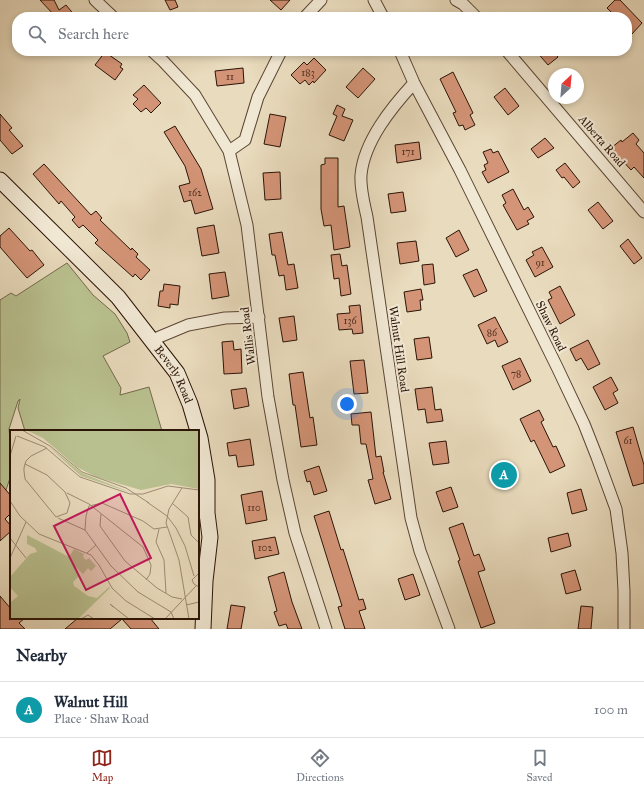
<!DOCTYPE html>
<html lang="en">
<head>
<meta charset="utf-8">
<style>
	body { margin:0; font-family:"IM FELL Great Primer",serif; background:#f6f6f7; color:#1f2937 }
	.compass { position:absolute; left:548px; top:68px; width:36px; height:36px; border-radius:50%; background:#fff; box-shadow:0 2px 6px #0003; rotate:26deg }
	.you { position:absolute; left:347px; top:404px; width:14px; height:14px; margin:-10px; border:3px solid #fff; border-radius:50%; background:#1a73e8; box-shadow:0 0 0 6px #1a73e833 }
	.badge { display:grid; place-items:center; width:26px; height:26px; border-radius:50%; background:#8f2418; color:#fff; font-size:13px; font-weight:700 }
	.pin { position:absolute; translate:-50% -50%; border:2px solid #fff; box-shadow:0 1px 4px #0006 }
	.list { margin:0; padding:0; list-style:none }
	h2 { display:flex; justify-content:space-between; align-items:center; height:52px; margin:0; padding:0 16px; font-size:17px }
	h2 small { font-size:13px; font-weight:400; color:#747a83 }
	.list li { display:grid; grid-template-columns:26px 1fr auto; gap:12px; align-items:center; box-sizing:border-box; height:56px; padding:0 16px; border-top:1px solid #e0e1e3 }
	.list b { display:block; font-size:15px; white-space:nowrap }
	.list p { margin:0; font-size:13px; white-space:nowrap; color:#747a83 }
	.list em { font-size:13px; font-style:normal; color:#747a83 }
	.icon { flex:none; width:22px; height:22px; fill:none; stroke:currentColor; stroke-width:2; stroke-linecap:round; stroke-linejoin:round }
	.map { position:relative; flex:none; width:644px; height:629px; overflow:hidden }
	.search { position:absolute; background:#fff; box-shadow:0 2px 6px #0003; left:12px; right:12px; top:12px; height:44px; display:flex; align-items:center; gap:10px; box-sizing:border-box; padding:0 14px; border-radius:16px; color:#747a83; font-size:15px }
	.sheet { height:108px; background:#fff }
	nav { display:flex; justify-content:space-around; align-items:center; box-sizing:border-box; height:56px; border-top:1px solid #e0e1e3; background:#fff; font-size:11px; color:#747a83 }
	nav a { display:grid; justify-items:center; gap:2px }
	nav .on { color:#8f2418 }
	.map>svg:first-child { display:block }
	.green { fill:#b9c08f; stroke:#726a4b }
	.building { fill:#d49477; stroke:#2b1407 }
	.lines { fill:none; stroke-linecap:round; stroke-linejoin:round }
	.street-casing { stroke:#5a4634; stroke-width:13 }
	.secondary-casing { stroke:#2b1407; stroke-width:17 }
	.street { stroke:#f1e8d4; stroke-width:11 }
	.secondary { stroke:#f1e8d4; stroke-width:15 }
	.labels { text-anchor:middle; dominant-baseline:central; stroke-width:4; stroke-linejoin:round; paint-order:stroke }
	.number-label { font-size:10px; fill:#553423 }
	.street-label { font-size:12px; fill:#2b1407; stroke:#f1e8d4 }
	.inset-road { fill:none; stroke:#9d8b74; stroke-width:1 }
	.view { fill:#c2185b; fill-opacity:0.15; stroke:#c2185b; stroke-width:2 }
	.inset-edge { fill:none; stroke:#2b1407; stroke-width:2 }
</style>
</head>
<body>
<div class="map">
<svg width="644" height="629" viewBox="0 0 644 629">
	<rect width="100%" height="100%" fill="#e9dbbd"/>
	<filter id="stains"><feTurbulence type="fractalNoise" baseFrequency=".005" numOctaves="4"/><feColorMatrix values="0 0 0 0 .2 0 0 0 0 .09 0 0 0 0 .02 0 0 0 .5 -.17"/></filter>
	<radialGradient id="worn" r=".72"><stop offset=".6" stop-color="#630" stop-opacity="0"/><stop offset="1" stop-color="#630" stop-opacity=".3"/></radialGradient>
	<!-- green -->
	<path class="green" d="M67,263L93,295L115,314L127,333L130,342L103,356L121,388L120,395L149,387L162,431H25L18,408L20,399L18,401L9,429L11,449V475L6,490L0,492V300L11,293L16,296Z"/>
	<!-- building -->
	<path class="building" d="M40,0H54L59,10L66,5L76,17H52L54,15Z
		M165,0H175L178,7L170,10Z
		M270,0H290L281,10Z
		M615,0H620L642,23L632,34L627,29V17H616L607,8Z
		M536,51H553L558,57L548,65Z
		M105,52L122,64L120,67L123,69L115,80L95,65Z
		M314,58L326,70L314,83L313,81L309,85L305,80L300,84L291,75L304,62L307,65Z
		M243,68L244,83L217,86L215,71Z
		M363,68L375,79L358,98L346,87Z
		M453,72L473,113L470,115L475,125L465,130L463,125L459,126L453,113L456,112L440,79Z
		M144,85L161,103L151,113L146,108L141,112L133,104L138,99L133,95Z
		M505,88L519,106L508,115L494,97Z
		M337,105L345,109L342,116L353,120L344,141L329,135L337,116L333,114Z
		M0,114L12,128L9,130L23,146L12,154L0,140Z
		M270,114L286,117L280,147L264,144Z
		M175,126L201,169L213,209L195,214L191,200L184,202L179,186L190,183L185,166L164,132Z
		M633,133L639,140L636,144L644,153V178L634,167L631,170L611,148L621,140L622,142Z
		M545,138L554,148L538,158L531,149Z
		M419,142L421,159L397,163L395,145Z
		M491,149L493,153L498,151L509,172L488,183L482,172L486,170L484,165L488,163L483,152Z
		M325,158H338V207L344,206L350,247L334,250L331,225L324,226L321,209V165L325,164Z
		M565,163L580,182L573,188L564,177L562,178L556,170Z
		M44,164L91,215L96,211L102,218L100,220L131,250L132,248L138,254L136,257L150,270L141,280L135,274L133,277L95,243L98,240L83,225L79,228L72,220L75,217L61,201L59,204L33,174Z
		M280,172L281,199L265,200L263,173Z
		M513,189L524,210L528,207L534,217L527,221L529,224L517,230L503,205L506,203L502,195Z
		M403,192L406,211L391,213L388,194Z
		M598,202L613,221L603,229L588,210Z
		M214,225L219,253L202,256L197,228Z
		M9,228L30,251L32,250L44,265L27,278L0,247V236Z
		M459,230L469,250L456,257L446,238Z
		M282,232L288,265L294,264L298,288L286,290L284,275L279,276L275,255H272L269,234Z
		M628,239L642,258L634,264L620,246Z
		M416,241L419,261L400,264L397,243Z
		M542,247L553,267L535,277L526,260L534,255L532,252Z
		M340,254L342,266L347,265L351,294L341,296L339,278L334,279L331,255Z
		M433,264L435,283L424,285L422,265Z
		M477,269L487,291L474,297L463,275Z
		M225,272L229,296L212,299L209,274Z
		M164,284L180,286L178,305L170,304V308L158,306L160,291H163Z
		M560,286L575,315L560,324L548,300L552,298L549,292Z
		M421,289L423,300H420L421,310L407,312L404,292Z
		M360,305L363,333L353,334L352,329L339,330L337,314L350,313L349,306Z
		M294,316L297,340L283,342L279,318Z
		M495,317L508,342L498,347L495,340L487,344L478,325Z
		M429,337L432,358L417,360L414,339Z
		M588,340L600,364L588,370L581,358L576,361L570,349Z
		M233,341L234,350L241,349L242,373L224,374L222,342Z
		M520,358L531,381L513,390L502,366Z
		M364,360L368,393L354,394L350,361Z
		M303,372L310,418L313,417L317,445L301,447L295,405H293L289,374Z
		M611,377L618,390L613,393L618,403L605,410L593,387Z
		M432,387L435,410L441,409L443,421L427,423L425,409L418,410L415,389Z
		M246,388L249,406L234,409L231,390Z
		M539,410L544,420L541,422L553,447L556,446L565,466L550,473L534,440L531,442L520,419Z
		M371,412L376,457L381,456L384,472H383L391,499L375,504L368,480L373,479L366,444H361L359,425H352L351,414Z
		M633,427L644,465V483L633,486L616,432Z
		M250,439L254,465L238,467L236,455L229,456L227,443Z
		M446,441L449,463L433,465L429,443Z
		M319,466L327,491L314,495L310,481L307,482L304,471Z
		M0,483L11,496V513L5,519L11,526V531L0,541Z
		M451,487L458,507L443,512L436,492Z
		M581,489L587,510L572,514L567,493Z
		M262,491L267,520L246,524L241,495Z
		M329,511L341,550L343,549L359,600L363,599L366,609L359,611L365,629H345L338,607L342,606L314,516Z
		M463,523L474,556L479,554L485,570L478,572L495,623L481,628L458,561L460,560L449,528Z
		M568,533L571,546L551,552L548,538Z
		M275,537L279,554L255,559L252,541Z
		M575,570L581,590L566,594L561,574Z
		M284,572L292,602L302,629H288L286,624L279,626L274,612L277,611L268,577Z
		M413,574L420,595L405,600L398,579Z
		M0,596L11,609V618H25L19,623L25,629H0Z
		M231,605L245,607L241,629H227Z
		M581,606L593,607L591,629H578Z
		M78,618H150L159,629H131L122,619L110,629H65Z"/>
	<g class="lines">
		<!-- street casing -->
		<g class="street-casing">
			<path id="street" d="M95,0L113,17
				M374,0L383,17
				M456,0L463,4L476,17
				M305,17L321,0
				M152,51L163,61L195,95L229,151
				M281,51L258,97L245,140L229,151L247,225L268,397L283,480L295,533L326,629
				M400,51L414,83L460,170L557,367L584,424L597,457L616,509L622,553L624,591V629
				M507,51L644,212
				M414,83C392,107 364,141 361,175C360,189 364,203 367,217L411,518L420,551L449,629
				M152,340L188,325L225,318L259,317"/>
		</g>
		<!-- secondary casing -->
		<g class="secondary-casing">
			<g id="secondary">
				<path id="s1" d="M0,180L118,297L177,373L190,404L200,438L207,480V513L210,537L205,581L203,629"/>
			</g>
		</g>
		<!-- street -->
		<use href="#street" class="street"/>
		<!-- secondary -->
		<use href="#secondary" class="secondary"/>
	</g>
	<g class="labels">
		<!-- number labels -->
		<g class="number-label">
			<text x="308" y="73">183</text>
			<text x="230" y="77">11</text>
			<text x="408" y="152">171</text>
			<text x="195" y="193">162</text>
			<text x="540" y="263">91</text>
			<text x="350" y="321">136</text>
			<text x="492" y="333">86</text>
			<text x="516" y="374">78</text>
			<text x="628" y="441">61</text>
			<text x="254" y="508">110</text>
			<text x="265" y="548">102</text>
		</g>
		<!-- street labels -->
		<g class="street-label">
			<text transform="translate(602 141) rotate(49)">Alberta Road</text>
			<text transform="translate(551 326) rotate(64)">Shaw Road</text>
			<text transform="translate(248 336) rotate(-97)">Wallis Road</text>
			<text transform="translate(399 349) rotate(82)">Walnut Hill Road</text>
			<text stroke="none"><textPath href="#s1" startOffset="262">Beverly Road</textPath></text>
		</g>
	</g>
	<!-- overview -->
	<g transform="translate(10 430)">
		<rect width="189" height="189" fill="#e9dbbd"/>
		<path d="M16,0H189V59L161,54L131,60L86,47L67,37L33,8ZM39,17L72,43L122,63L71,46ZM17,105L59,127L64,119L74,124L73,127L76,130L79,128L86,136L81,141L78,138L73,144L66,137L69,146L63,152L64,156L78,166L87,168L99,157L100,158L68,189H0V173L8,166L0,157V147L20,124L27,122L25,118L17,114Z" fill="#b9c08f"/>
		<path class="inset-road" d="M12,0L40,16L72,42L116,58L139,73M7,6L35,17L70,47L120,64H133L158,56L189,60M0,26L6,6M15,34L37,45L55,62L60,73L57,83L46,87L15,49L14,41V38L15,34L16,31L21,26L37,18M172,58L159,79L156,93L169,130L179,189M57,63L79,74L133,117L141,135L140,144L136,150M0,71L10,86L29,104L81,125L89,135L102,158L116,171L145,189M137,72L157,86L166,98L175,116L184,146M162,73L178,87L181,105L189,113M91,84L90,96L115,131L147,158L162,167L172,169M48,88L75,100M157,97L144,99L133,91L92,73L79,76L76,86L75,100L101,136L128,162L161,182L164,189M149,99L146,112L154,130L156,163M0,108L16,128M77,123L86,115M0,128L16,92M189,143L182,150L184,154L189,157M176,175L189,172M103,177L100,174L119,189M71,189L78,185L84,189M155,189L186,156"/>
		<path class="view" d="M110,64L141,128L76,160L44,96Z"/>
		<rect width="189" height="189" class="inset-edge"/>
	</g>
	<rect width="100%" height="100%" filter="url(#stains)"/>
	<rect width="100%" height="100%" fill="url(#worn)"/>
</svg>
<svg class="compass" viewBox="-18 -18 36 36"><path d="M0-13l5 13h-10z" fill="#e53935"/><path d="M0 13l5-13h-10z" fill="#747a83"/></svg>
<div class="you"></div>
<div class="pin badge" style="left:504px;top:475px;background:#0f9aa8">A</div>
<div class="search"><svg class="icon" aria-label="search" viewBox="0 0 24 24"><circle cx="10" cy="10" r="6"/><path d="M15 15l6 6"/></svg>Search here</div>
</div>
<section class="sheet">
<h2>Nearby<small></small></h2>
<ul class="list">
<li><span class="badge" style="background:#0f9aa8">A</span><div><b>Walnut Hill</b><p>Place · Shaw Road</p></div><em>100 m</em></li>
</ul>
</section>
<nav>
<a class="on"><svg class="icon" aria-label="map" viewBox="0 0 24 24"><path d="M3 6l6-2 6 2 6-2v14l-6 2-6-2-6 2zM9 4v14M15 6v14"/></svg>Map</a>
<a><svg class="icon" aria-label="directions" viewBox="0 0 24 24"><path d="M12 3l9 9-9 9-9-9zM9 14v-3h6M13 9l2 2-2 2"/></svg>Directions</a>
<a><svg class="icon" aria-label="saved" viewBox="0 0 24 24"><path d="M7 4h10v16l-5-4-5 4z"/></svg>Saved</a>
</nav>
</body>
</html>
